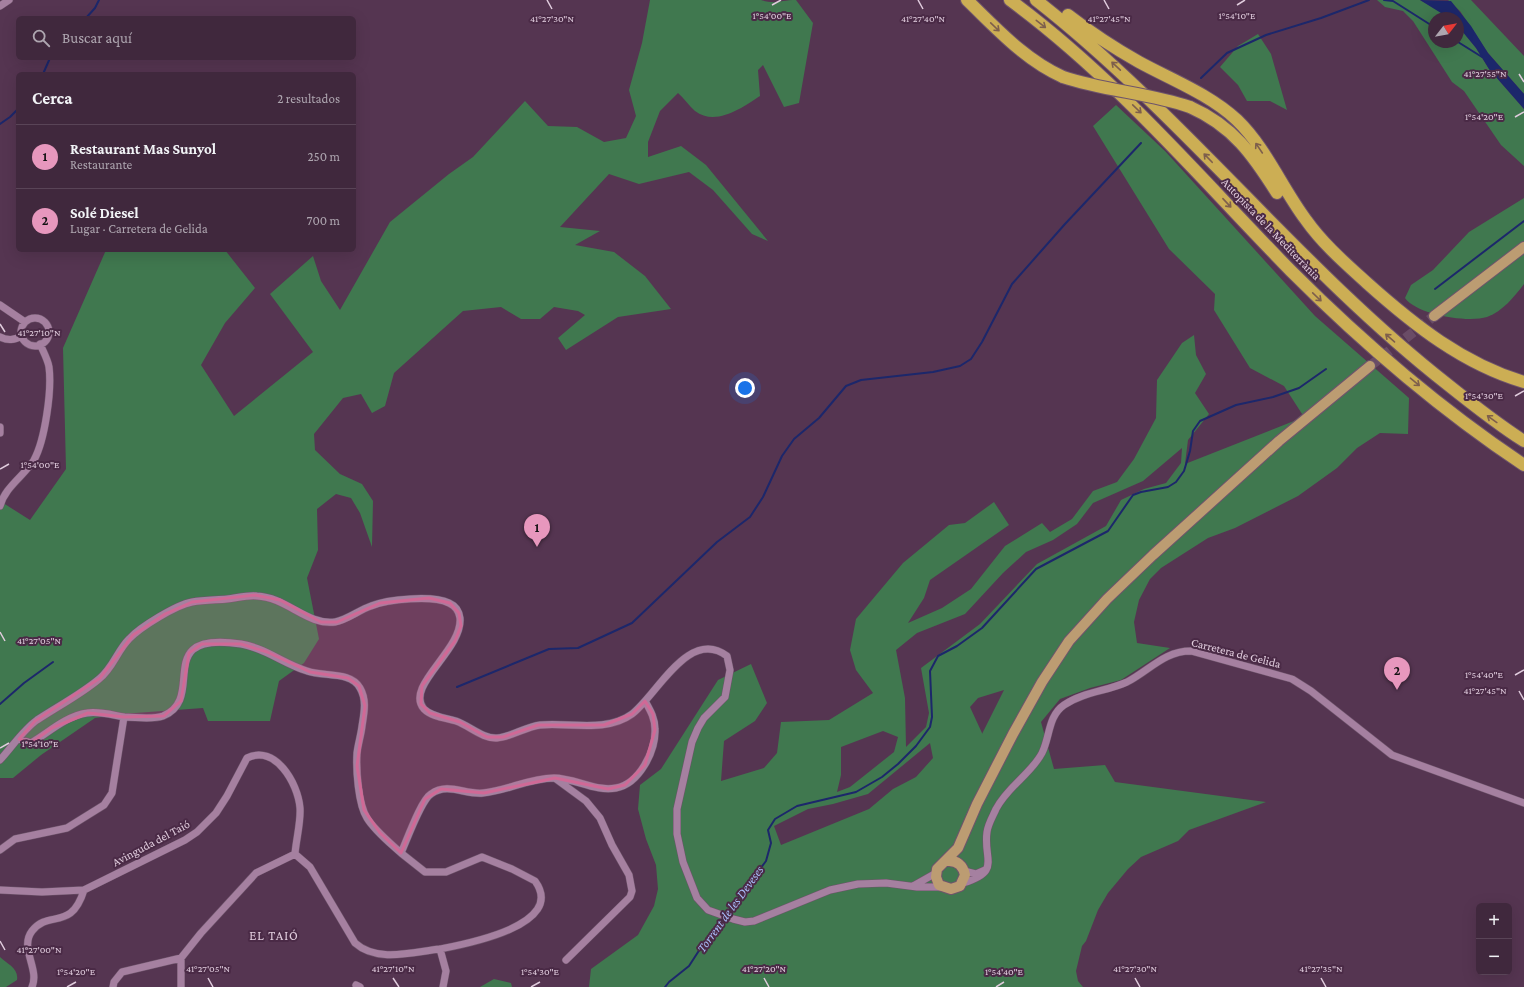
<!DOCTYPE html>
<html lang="es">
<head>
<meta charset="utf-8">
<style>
	body { margin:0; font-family:"Crimson Pro",serif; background:#473044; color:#f1f3f6 }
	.controls { position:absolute; right:12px; bottom:12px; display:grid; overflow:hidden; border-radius:6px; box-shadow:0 4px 16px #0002 }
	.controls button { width:36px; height:36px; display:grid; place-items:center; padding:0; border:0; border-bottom:1px solid #594457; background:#40283d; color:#f1f3f6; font:20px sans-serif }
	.compass { position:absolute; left:1428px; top:12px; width:36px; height:36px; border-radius:50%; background:#40283d; box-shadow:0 4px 16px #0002; rotate:59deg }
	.you { position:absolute; left:745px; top:388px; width:14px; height:14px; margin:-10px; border:3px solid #fff; border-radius:50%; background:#1a73e8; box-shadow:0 0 0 6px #1a73e833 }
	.badge { display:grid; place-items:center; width:26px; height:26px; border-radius:50%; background:#e797bd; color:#111; font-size:13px; font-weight:700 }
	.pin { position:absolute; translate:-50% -33px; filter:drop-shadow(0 1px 2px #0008) }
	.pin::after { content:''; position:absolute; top:21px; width:14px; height:12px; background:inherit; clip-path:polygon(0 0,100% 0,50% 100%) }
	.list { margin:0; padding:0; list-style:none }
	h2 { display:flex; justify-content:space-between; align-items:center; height:52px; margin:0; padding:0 16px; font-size:17px }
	h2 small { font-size:13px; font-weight:400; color:#aea6b0 }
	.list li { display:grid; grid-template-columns:26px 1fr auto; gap:12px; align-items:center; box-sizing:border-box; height:64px; padding:0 16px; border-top:1px solid #594457 }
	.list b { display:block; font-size:15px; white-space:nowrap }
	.list p { margin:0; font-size:13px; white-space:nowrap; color:#aea6b0 }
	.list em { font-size:13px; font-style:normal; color:#aea6b0 }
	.icon { flex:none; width:22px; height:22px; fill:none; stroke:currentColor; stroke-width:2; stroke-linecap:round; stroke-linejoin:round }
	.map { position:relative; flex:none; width:1524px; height:987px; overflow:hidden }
	.search { position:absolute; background:#40283d; box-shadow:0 4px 16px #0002; left:16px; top:16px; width:340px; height:44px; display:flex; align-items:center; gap:10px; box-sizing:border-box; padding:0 14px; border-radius:6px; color:#aea6b0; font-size:15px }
	.panel { position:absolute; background:#40283d; box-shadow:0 4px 16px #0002; left:16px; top:72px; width:340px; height:180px; border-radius:6px }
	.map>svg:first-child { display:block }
	.green { fill:#40784f; fill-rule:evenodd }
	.water { fill:#1c276b }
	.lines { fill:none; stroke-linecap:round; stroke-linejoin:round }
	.stream { stroke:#1c276b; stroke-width:2 }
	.major-tunnel { stroke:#6a4c66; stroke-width:10; stroke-dasharray:10 5; stroke-linecap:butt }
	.minor-casing { stroke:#6e546b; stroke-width:8 }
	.major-casing { stroke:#6e546b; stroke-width:12 }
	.highway-casing { stroke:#6e546b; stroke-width:14 }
	.minor { stroke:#a580a0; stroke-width:7 }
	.major { stroke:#bc9c72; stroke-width:10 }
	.highway { stroke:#ccae54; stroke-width:12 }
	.highway-bridge-casing { stroke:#6e546b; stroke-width:14; stroke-linecap:butt }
	.highway-bridge { stroke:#ccae54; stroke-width:12 }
	.oneway { stroke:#7e5f4c }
	.marked { fill:#d06996; fill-opacity:0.2; stroke:#d06996; stroke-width:3; stroke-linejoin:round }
	.ticks { fill:none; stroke:#e0ccdd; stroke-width:1.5 }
	.labels { text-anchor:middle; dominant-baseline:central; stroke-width:4; stroke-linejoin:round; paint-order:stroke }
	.street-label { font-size:12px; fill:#e0ccdd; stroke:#4a2a46 }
	.water-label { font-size:13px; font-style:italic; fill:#a9bcf8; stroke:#4a2a46 }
	.neighbourhood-label { font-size:13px; letter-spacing:1px; fill:#e0ccdd; stroke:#4a2a46 }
	.ticks-label { font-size:10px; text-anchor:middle; fill:#e0ccdd; stroke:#4a2a46; stroke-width:4; stroke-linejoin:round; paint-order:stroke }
</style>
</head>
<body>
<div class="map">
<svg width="1524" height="987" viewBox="0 0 1524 987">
	<rect width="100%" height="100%" fill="#553551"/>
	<!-- green -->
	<path class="green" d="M650,0H761C776,5 780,0 796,0L813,23L799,103L784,107L763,65L758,70L760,96C743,107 716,127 695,111C689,106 684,98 678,93L660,111L648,142V157L681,146L706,165L768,241L752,234L713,190L689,172L639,184L609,174L560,227L600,231L575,245L614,252L645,276L671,309L618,317L566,350L558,338L585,315L578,311L554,307L540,319H521L501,307L463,311L394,373L385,406L372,413L361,394L343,398L314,434L315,450L340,474L362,484L373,501L372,547L360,513L351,498L336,494L317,509L318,550L307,578L319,639L304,663L279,681L270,721H208L203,708L122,714L95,718L41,755L13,778H0V501L30,520L66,469L63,348L106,250H225L255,288L225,323L201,365L234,416L313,352L270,294L313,256L321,281L340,310L390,222L449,174L473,157L525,101L548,126L577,127L604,142L626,138L636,116L629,90L642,43Z
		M1377,0H1420L1446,15L1449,18H1434V42H1458V26L1476,48L1489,69L1524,109V166L1501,145L1464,91L1452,82L1413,21L1403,11L1385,7Z
		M1448,0H1471L1524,56V94L1488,53L1460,11Z
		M1258,34L1271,54L1287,110L1270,101H1247L1238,85L1220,67L1238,46Z
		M1116,105L1165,151L1315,316L1409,398L1408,434L1380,433L1357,448L1337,468L1298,496L1235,528L1208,538L1161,568L1150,579L1139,600L1134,622L1137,643L1170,648L1121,680L1090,688L1060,699L1041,722L1054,769L1105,765L1115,782L1266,802L1189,830L1178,841L1141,857L1128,869L1108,893L1098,910L1086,941L1082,946L1076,971L1078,981L1083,987H589L591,969L638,935L654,906L658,889L656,865L646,839L638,809L640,785L661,769L718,680L751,664L767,703L755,721L724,741L721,781L764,768L777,753L781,722L829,720L873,693L856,670L850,650L856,619L903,563L949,525L965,523L994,502L1009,525L930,580L924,598L908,623L942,608L971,589L1005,546L1042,523L1050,532L1072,519L1093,491L1117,482L1134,459L1156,418L1157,380L1182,343L1194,335L1196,355L1206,374L1195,393L1209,414L1188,440L1185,464L1304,417L1284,386L1250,368L1214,310L1215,294L1169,249L1093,126ZM1182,448L1181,463L1166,483L1144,489L1121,500L1106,526L1037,564L980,624L921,668L929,713L926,727L906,747L905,698L896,650L917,633L965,614L1003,573L1026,552L1053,540L1077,524L1093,503L1143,481ZM1004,690L982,734V733L970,707L978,698ZM883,731L898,737L894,752L850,787L837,792L841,775V747ZM930,743L933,758L916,777L893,789L869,809L781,845L774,826L808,809L833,804L868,794Z
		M1524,198V284C1514,297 1503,311 1487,317C1468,323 1417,315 1405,298L1411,285L1433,270L1469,232Z
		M0,957C7,964 19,968 17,980L6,987H0Z
		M494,979L511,983L512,987H480Z"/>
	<!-- water -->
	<path class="water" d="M1420,0L1451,1L1471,26L1488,53L1524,94V109L1489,69L1476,48L1458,26V18H1449Z"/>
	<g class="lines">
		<!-- stream -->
		<path class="stream" d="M1384,0L1393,1L1434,27
			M86,18L95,8L99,0
			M1458,42L1482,57
			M43,74L50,58
			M1201,78L1227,53L1266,35L1321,18L1369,0
			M0,124L10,117L18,109
			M1435,289L1524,221
			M457,687L549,649L578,648L632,623L717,542L750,517L763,497L782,456L794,439L819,418L846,386L861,380L933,372L960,366L971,359L982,342L1012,284L1065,224L1141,143
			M0,704L24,683L53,662
			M665,987L669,982L689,966L700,949L766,861L771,843L768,830L775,819L797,806L856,792L882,777L898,764L916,746L930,727L932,717L930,671L938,656L957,646L982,628L1036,569L1108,531L1133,495L1141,492L1168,487L1176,482L1184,471L1190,451L1193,431L1200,421L1236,405L1273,397L1299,388L1326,369"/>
		<!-- major-tunnel -->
		<path class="major-tunnel" d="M1370,366L1434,316"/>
		<!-- minor casing -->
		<g class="minor-casing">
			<path id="minor" d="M0,6L9,0
				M0,305L25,322
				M21 332a14 14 0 1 1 28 0a14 14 0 1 1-28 0Z
				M0,337C8,341 14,340 22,336
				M0,427V433
				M0,506C5,487 24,476 34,460C45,440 52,390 49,367C48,360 43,351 40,344
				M124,717C136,717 152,720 163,716C208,698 150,630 241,644C265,648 284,664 307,671C323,677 351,671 360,688C367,700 364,713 362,726C361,735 358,744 357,753C356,769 358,804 367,818C375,831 389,842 401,853
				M0,760C12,747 23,730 37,720C58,706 80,695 99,679C113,668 117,651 129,639C140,627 176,605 192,602C204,600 216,600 227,599C237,598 247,595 257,596C286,597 308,626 335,622C347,620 359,610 371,606C388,599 433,595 449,603C456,606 459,611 460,618C463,650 404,686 424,709C432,717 446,718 456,721C470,726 483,739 497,738C511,737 525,727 540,725C569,722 606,733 632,714C657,695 689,627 727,656L730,670L725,697L704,718L698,728L692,742L677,809V834L683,862L697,898L708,910L733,919L745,922L754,921L830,890L858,884L886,883L917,887H942
				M556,779L586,801L600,818L612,845L629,875L632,891L630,897L566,960
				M0,850L15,839L67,828L104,805L112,793L124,717C112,715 99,711 87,713C66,716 48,733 31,743L19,739
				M295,854L310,867L355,943C377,963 413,952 440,949
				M964,871L976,874L985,870
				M963,883C1002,871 983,860 987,832C988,824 993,816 996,809C1008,786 1031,774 1042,753C1050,737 1048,716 1064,705C1083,692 1108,691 1127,682C1150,670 1164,651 1191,651L1292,679L1311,691L1392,755L1524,803
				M913,886L936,873
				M0,890L42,892L84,890L185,840L197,832L216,813L227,796L247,758C275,744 298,783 300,808C301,822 296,840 295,854L256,873L201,933L181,958V987
				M356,985L360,987
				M32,987C40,969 19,948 32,931C49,909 71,932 84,890
				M113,987L114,982L122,972L181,958
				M443,987L446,971L440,949C466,944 567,925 535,881L512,869L482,857L446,872H425L401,853C407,840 421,800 431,794C448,782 465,795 483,793C507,791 529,778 554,778C575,778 595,792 616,788C639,784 656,751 655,729C655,718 650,710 645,701"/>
		</g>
		<!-- major casing -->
		<g class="major-casing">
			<path id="major" d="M1434,316L1524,247
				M947,861C957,860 963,865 965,875L960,886L951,889L939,885L936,877L937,869L958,848L977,804L1013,734L1042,682L1069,641L1107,599L1153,555L1279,441L1370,366"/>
		</g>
		<!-- highway casing -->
		<g class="highway-casing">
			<path id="highway" d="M967,0C997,29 1025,60 1063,77
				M1010,0C1116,78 1200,178 1291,271C1362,342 1440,409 1524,465
				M1036,0C1184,116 1299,268 1447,384C1472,404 1497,424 1524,441
				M1068,15C1090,32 1114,48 1139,62C1172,80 1209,94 1237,120C1266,148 1282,188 1306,220C1323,244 1345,263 1367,283C1414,325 1463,364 1524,382
				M1190,107C1233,126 1253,155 1277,193"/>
		</g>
		<!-- minor -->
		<use href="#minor" class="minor"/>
		<!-- major -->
		<use href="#major" class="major"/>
		<!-- highway -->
		<use href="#highway" class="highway"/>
		<!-- highway-bridge casing -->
		<g class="highway-bridge-casing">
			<path id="highway-bridge" d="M1063,77C1105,91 1149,93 1190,107"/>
		</g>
		<!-- highway-bridge -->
		<use href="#highway-bridge" class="highway-bridge"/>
	</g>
	<!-- one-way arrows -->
	<defs><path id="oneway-shaft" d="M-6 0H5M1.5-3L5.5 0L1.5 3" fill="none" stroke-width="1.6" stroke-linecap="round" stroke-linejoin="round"/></defs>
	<g class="oneway">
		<use href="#oneway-shaft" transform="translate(1041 24) rotate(38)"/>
		<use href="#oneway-shaft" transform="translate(995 27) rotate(44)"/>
		<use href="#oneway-shaft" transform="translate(1116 66) rotate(-137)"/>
		<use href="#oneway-shaft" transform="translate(1137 109) rotate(44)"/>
		<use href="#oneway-shaft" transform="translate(1259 148) rotate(-124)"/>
		<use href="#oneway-shaft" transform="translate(1208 158) rotate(-134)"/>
		<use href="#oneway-shaft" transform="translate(1227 203) rotate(47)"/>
		<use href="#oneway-shaft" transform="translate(1317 297) rotate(44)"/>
		<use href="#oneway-shaft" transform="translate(1390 338) rotate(-139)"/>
		<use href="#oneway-shaft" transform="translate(1415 382) rotate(40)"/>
		<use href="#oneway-shaft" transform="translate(1492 419) rotate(-144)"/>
	</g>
	<!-- marked area -->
	<path class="marked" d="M255,595L280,600L321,622H337L380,603L429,598L450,603L459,613L461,626L455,641L422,686L421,704L430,713L460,722L487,737H503L538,725H604L632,714L645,701L653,714L655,730L645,765L625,785L608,789L555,778L484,793L441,789L425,799L401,853L380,833L364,810L357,766L365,706L359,686L348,678L310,672L267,652L241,644H202L189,653L181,701L164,716L124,717L88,713L52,728L31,743L19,739L35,721L100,678L133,635L165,614L192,602Z"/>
	<!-- ticks -->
	<path class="ticks" d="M547,0L552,9M918,0L923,9M1104,0L1109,9M772,5L781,0M1237,5L1245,0M1519,74L1524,82M1515,117L1524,112M0,324L5,332M1515,396L1524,391M0,469L9,464M0,632L5,641M1515,675L1524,670M1519,691L1524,700M0,748L9,743M0,941L5,950M208,978L213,987M393,978L399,987M764,978L769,987M1135,978L1140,987M1321,978L1326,987M67,987L76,982M531,987L540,982M996,987L1004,982"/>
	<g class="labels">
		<!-- street labels -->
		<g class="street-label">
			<text transform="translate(1271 229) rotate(46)">Autopista de la Mediterrània</text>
			<text transform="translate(1236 653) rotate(14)">Carretera de Gelida</text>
			<text transform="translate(151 843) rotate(-28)">Avinguda del Taió</text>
		</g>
		<!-- water labels -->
		<g class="water-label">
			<text transform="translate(730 909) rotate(-54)">Torrent de les Deveses</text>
		</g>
		<!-- neighbourhood labels -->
		<g class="neighbourhood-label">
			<text x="274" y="935">EL TAIÓ</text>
		</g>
	</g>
	<g class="ticks-label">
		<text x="772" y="19">1°54'00"E</text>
		<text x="1237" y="19">1°54'10"E</text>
		<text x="552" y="22">41°27'30"N</text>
		<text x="923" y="22">41°27'40"N</text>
		<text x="1109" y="22">41°27'45"N</text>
		<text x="1485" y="77">41°27'55"N</text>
		<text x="1484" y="120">1°54'20"E</text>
		<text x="39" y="336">41°27'10"N</text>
		<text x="1484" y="399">1°54'30"E</text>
		<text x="40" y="468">1°54'00"E</text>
		<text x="39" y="644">41°27'05"N</text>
		<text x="1484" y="678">1°54'40"E</text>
		<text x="1485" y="694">41°27'45"N</text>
		<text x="40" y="747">1°54'10"E</text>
		<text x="39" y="953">41°27'00"N</text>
		<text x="208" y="972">41°27'05"N</text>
		<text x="393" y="972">41°27'10"N</text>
		<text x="764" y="972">41°27'20"N</text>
		<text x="1135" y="972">41°27'30"N</text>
		<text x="1321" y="972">41°27'35"N</text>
		<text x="76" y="975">1°54'20"E</text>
		<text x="540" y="975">1°54'30"E</text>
		<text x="1004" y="975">1°54'40"E</text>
	</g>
</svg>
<div class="controls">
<button>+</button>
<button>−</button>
</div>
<svg class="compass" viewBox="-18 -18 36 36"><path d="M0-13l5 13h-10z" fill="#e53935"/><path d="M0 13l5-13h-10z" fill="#aea6b0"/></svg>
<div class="you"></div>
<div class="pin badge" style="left:537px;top:547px">1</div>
<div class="pin badge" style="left:1397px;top:690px">2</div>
<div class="search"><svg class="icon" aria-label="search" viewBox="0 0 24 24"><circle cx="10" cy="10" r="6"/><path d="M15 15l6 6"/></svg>Buscar aquí</div>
<section class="panel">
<h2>Cerca<small>2 resultados</small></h2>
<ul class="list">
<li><span class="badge">1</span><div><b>Restaurant Mas Sunyol</b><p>Restaurante</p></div><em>250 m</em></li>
<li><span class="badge">2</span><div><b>Solé Diesel</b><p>Lugar · Carretera de Gelida</p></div><em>700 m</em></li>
</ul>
</section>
</div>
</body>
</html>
